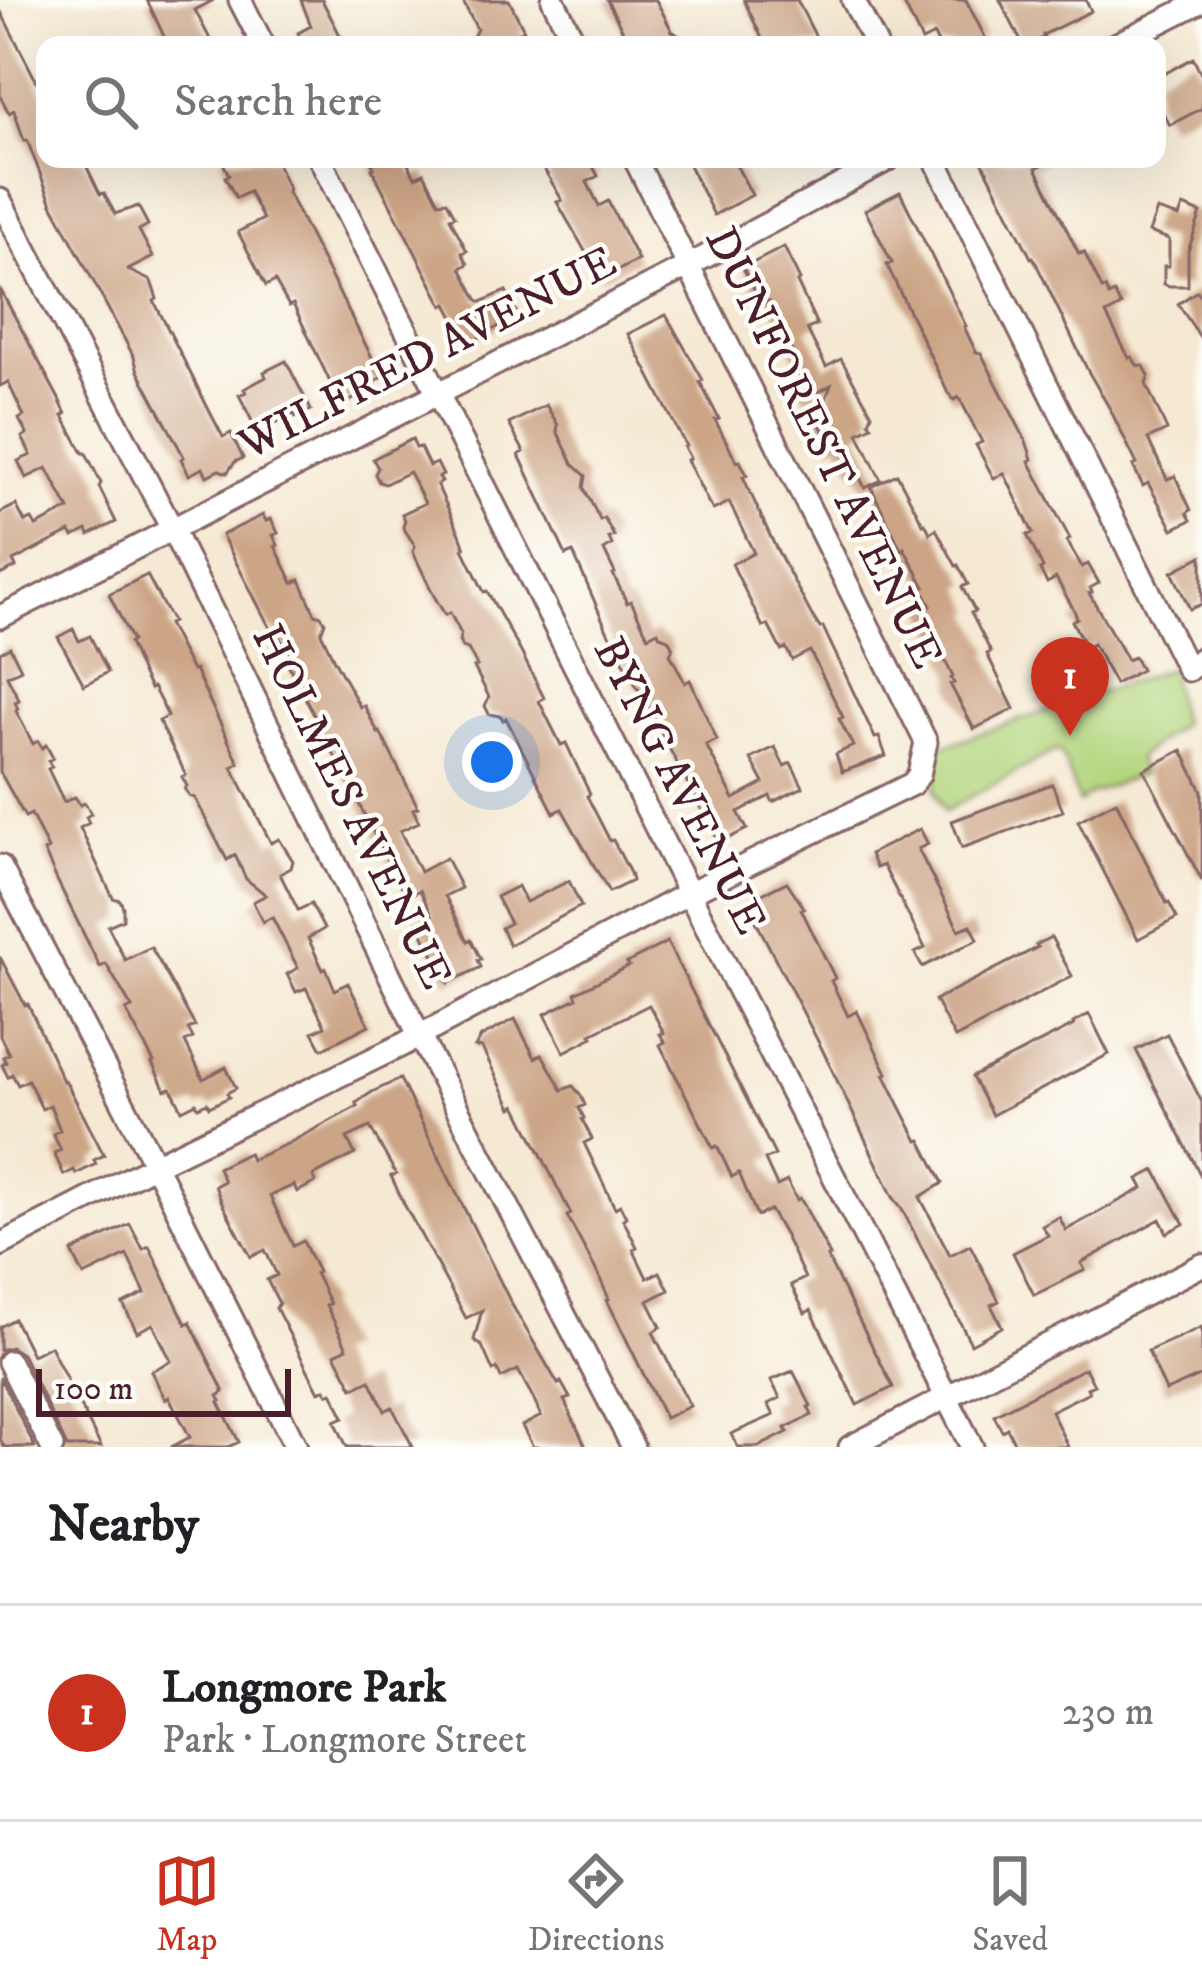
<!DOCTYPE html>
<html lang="en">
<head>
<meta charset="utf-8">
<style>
	body { margin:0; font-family:"IM FELL DW Pica",serif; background:#f6f6f6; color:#202124 }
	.scale { position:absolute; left:36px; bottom:30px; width:255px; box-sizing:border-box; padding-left:12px; border:6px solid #4a1f2b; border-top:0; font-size:33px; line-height:42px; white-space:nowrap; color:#4a1f2b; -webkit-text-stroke:9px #fdfcf7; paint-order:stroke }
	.you { position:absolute; left:492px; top:762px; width:42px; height:42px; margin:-30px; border:9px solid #fff; border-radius:50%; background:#1a73e8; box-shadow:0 0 0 18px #1a73e833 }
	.badge { display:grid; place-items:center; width:78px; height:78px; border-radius:50%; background:#c8321e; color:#fff; font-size:39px; font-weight:700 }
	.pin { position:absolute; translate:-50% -99px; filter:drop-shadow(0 3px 6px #0008) }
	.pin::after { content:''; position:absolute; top:63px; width:42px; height:36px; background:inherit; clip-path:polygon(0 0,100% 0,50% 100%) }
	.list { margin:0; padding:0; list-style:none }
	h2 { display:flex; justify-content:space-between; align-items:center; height:156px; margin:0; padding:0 48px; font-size:51px }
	h2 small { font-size:39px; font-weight:400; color:#757577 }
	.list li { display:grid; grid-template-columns:78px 1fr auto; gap:36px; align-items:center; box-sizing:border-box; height:216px; padding:0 48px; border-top:3px solid #e0e0e0 }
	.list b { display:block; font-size:45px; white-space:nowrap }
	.list p { margin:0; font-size:39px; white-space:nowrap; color:#757577 }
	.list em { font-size:39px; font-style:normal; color:#757577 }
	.icon { flex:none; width:66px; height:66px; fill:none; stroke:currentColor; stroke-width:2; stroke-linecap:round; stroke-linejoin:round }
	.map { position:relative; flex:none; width:1202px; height:1447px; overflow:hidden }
	.search { position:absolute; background:#fff; box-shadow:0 12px 48px #0002; left:36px; right:36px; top:36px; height:132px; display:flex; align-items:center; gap:30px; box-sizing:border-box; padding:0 42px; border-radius:24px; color:#757577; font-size:45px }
	.sheet { height:372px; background:#fff }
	nav { display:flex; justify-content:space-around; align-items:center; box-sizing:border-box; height:168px; border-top:3px solid #e0e0e0; background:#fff; font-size:33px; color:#757577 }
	nav a { display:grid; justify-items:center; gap:6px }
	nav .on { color:#c8321e }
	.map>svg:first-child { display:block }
	.green { fill:#b3d67e; stroke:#7e7a54; stroke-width:3 }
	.building { fill:#cca486 }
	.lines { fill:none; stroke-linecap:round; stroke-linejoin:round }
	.minor-casing { stroke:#866666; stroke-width:27 }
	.minor { stroke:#fff; stroke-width:21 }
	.labels { text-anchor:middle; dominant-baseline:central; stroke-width:9; stroke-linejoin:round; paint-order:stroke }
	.street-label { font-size:45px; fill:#4a1f2b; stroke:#fdfcf7 }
</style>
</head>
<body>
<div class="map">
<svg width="1202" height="1447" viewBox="0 0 1202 1447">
	<rect width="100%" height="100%" fill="#fdfcf7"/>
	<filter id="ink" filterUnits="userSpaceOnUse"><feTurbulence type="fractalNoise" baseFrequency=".00833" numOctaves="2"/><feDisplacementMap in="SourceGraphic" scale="24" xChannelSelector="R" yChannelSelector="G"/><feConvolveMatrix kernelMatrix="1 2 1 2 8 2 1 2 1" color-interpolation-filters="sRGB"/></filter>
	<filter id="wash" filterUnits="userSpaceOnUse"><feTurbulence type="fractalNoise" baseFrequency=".004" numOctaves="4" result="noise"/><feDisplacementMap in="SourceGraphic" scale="48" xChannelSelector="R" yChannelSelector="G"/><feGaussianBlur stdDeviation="2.7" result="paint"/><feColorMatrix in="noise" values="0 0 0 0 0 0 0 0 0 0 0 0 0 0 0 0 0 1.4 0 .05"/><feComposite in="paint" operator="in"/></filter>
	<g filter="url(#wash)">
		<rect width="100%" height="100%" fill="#f5e9d3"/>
		<!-- green -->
		<path class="green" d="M1169,669L1181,724L1137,758L1142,774L1090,794L1079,803L1063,756L1056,750L945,811L935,790L940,747Z"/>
		<g id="blocks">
			<!-- building -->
			<path class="building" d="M147,0H214L195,10L213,45H168Z
				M301,0H322L345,45H304L298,33L311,26Z
				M462,0H509L524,30L520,32L527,45H479L474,35L477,29Z
				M607,0H656L672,31L692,45H630Z
				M744,0H797L820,45H765Z
				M902,0H966L985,37L969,45H939L934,35L922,41Z
				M1000,0H1086L1091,11L1043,35L1044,37L1029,45H1023Z
				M0,10L45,98V159H83L100,194L104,193L115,214L138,206L148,225L139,230L153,257L128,270L151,281L157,299L154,301L210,412L223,437L231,433L243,458L235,462L227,473L219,470L207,476L203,468L189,475L181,459L184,457L138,371L134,357L52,204L27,140L24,141L14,110L9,113L0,96Z
				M1193,58L1202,76V108L1170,125L1157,102V78Z
				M221,159H275L289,190L287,191L382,377L370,384L372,389L339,407L328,386L331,384L293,304L289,306L275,281L266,286L238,232L263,219L249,192L236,198L225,177L229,175Z
				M382,159H406L415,177L424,173L439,202L447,201L455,216L450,218L467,251L462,253L468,264L461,268L477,299L481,302L506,291L516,311L513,313L515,317L468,344L447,304L443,306L372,169L374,168L372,164Z
				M543,159H589L598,176L587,182L599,206L608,201L638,260L601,279L557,202L562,200L544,169L547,167Z
				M686,159H733L752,195L714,215Z
				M981,159H1054L1036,168L1079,254L1084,252L1102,289L1105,288L1109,296L1114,293L1121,306L1106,314L1129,358L1132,357L1137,365L1144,366L1149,376L1146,384L1167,430L1148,439L1167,479L1175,476L1191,510L1187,513L1191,520L1173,529L1148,483L1143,486L1133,466L1137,464L1110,409L1088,371L1033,257L1031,258Z
				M900,192L966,326L964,327L976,352L981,353L1026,441L1032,459L1029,461L1070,539L1067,541L1082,567L1088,564L1099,583L1090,588L1092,592L1089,593L1127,660L1134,657L1141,670L1115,684L1093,644L1086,648L1072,621L1077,618L1074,610L1056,578L1047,583L1040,570L1043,568L1027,535L1033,533L1004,473L994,479L976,445L982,442L959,397L954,400L947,391L887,265L892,263L865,210Z
				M1183,206L1201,213L1188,251V286H1169L1164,284V266H1169V239L1149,232L1157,210L1179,217Z
				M784,247L800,280L797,282L817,325L807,329L826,367L841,359L872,414L869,422L872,426L858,433L881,480L865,488L856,470L852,471L838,443L831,447L818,420L831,385L806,399L797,381L801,379L796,369L799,367L769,301L762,304L743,268Z
				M0,289L59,399L66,414L63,416L83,453H86L101,483L99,487L116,522L89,535L87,530L73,537L70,532L13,561L16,567L0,575V513L16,505L25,522L32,519L36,526L69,509L47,468L26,478L18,461L31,455L22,437L27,434L19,419L24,416L8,382L0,386Z
				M1197,291L1202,298V340L1178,304Z
				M666,315L703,380L700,382L719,419L715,420L737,462L740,461L747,475L743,477L774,544L811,614L820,628L823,627L875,738L879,737L886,756L842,772L836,754L853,746L839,719L843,717L810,651L792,660L786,648L781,650L768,625L763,627L754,609L732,564L754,553L729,502L713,510L708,502L687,460L690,458L684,447L686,446L628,334Z
				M286,361L311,410L296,417L294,414L258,433L239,395L246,392L244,389L266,377L264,372Z
				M546,405L558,425L557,431L573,464L586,476L584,488L600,520L604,518L614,536L609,538L612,545L604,550L615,573L613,574L627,603L631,601L648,636L658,631L660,636L668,639L673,648L670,654L685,683L690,680L717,740L706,745L734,799L764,783L751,759L775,747L784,766L791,763L803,787L773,802L770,796L738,812L747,829L719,843L607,630L573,552L566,555L519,455L524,452L509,424Z
				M412,439L416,448L420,447L429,466L437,463L443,475L439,477L442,482L437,485L460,534L465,548L463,549L484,592L487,591L521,652L544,698L539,701L561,745L566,743L590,794L587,796L610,841L613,840L630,873L632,881L609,892L562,809L554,813L506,718L503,720L501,716L489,714L485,706L489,697L474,667L477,666L468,649L462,647L459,641L461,634L450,613L445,615L433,594L413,552L415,546L403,527L405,520L402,514L425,503L409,472L385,484L379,482L375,474L378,468L373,459Z
				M897,474L923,524L925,523L930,533L936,529L956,566L958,565L968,584L962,587L975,611L971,613L991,652L987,654L1014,709L974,729L950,684L954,683L951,678L953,677L943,656L946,654L924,610L931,606L922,588L925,587L904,548L901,550L871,487Z
				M263,515L266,521L271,519L278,533L273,535L278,545L275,546L293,583L300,580L315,614L321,616L325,622L321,633L334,660L360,707L364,705L378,733L380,732L418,807L413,809L419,822L400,831L420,872L446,858L461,888L445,896L468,941L471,939L481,959L478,960L481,967L448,983L417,922L432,915L420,890L408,896L395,875L285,658L290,656L274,628L271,630L222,535Z
				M1202,556V604L1190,609L1172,572Z
				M147,575L172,622L168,624L192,671L195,670L239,763L232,767L271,843L279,839L293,861L291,868L280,874L298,910L311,904L324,929L308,938L323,970L326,968L335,990L348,983L369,1025L322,1049L313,1032L325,1026L306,988L296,992L287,974L298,968L272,917L263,922L253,902L266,895L246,879L235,855L227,860L195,798L189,796L185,789L187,786L182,777L186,775L159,721L168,716L153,687L150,689L141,671L129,643L132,641L109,594Z
				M73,629L79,641L90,636L108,672L84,685L58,637Z
				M10,647L21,669L7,676L19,700L15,702L18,709L16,711L33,744L38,741L42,748L46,745L53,758L48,761L52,767L48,769L64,802L75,797L80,805L85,803L91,814L86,817L89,823L80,828L113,898L120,900L123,907V919L108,926L125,960L151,947L195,1026L188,1029L193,1038L185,1042L203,1079L226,1067L236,1088L227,1093L229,1097L209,1107L207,1103L198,1107L196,1103L182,1110L171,1088L165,1090L152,1063L154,1062L126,1011L132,1008L106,964L100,967L58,882L44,851L48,849L31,814L25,817L0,772V652Z
				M1182,750L1202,791V881L1144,770Z
				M1052,784L1063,811L962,848L952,821Z
				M1116,801L1167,904L1169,903L1177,918L1138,939L1078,821Z
				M920,829L928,844L918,849L959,930L971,925L978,939L922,967L915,953L925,948L883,865L876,868L870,854Z
				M569,881L581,906L509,945L501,928L510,923L496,897L518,886L526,902Z
				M787,882L804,908L801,909L835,978L831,981L848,1016L857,1011L887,1073L884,1074L900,1106L918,1141L921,1140L943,1183L920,1197L950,1255L970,1245L999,1301L991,1305L1002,1327L971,1344L901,1207L893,1197L822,1049L746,902Z
				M1051,937L1072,976L955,1038L935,1000L1038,947L1036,945Z
				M667,942L775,1155L765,1160L777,1186L787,1181L797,1200L800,1198L805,1207L830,1256L827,1257L893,1387L857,1405L811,1310L805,1313L791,1285L805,1278L785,1236L770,1210L757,1216L739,1173L732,1177L717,1146L713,1148L660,1045L665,1042L660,1034L664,1033L649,1005L591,1034L593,1037L564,1052L545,1014L577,998L575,993L629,966L627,963Z
				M0,957L25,1005L28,1004L63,1081L65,1080L104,1155L94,1160L96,1164L76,1174L74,1170L64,1175L54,1153L61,1150L53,1134L60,1130L50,1105L42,1109L28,1080L18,1085L12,1074L8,1077L2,1065L6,1062L3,1057L9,1054L0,1036Z
				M1089,1014L1109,1054L992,1115L972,1077L1074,1025L1073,1023Z
				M515,1019L535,1058L542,1054L562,1090L573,1086L580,1094L585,1105L579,1108L584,1118L582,1119L592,1139L584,1143L615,1208L620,1205L626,1217L623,1219L637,1247L633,1249L647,1278L660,1272L669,1290L648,1301L661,1327L653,1332L690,1406L665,1418L607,1300L609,1299L598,1274L567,1216L571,1214L516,1105L512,1108L482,1048L475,1047L481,1037Z
				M1167,1034L1202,1102V1178L1136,1050Z
				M400,1079L511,1303L558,1384L561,1382L570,1398L564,1400L586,1447H533L522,1426L541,1416L533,1398L518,1370L501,1378L497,1369L493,1371L482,1346L474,1340L482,1310L466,1318L404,1204L391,1176L396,1174L370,1127L347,1138L355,1154L313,1176L316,1182L297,1192L294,1185L270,1196L293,1246L303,1241L318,1272L315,1273L330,1304L326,1305L347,1348L335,1354L353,1388L370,1380L385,1411L392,1407L413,1447H347L335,1421L344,1417L332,1392L328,1394L325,1389L319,1392L276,1308L279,1303L267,1280L277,1275L265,1250L251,1257L223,1205L215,1186L224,1181L218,1168L248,1153L251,1160L289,1143L358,1106L356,1103L372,1092Z
				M1155,1170L1184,1224L1167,1233L1160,1219L1081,1263L1085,1270L1034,1295L1013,1253L1048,1235L1042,1226L1059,1217L1066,1230L1143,1188L1138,1179Z
				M130,1224L143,1249L149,1246L186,1324L190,1322L224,1392L218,1396L221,1401L219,1402L239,1442L228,1447H171L190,1437L169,1397L165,1399L151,1371L171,1361L153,1324L137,1332L123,1304L145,1293L127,1255L84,1276L72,1252Z
				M14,1319L32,1355L50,1346L101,1447H67L22,1354L11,1347L0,1350V1327Z
				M1202,1327V1375L1166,1391L1148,1351Z
				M1085,1368L1094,1385L1087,1388L1089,1392L1051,1411L1068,1447H1016L1007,1428L1002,1431L994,1415Z
				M793,1371L811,1406L808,1407L812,1415L785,1428L788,1432L758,1447H738L731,1434L774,1415L768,1404L780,1398L771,1380Z
				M0,1377L35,1447H4L0,1438Z"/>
		</g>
	</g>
	<g filter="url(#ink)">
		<use href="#blocks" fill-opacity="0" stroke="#866666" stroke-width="3"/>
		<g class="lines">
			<!-- minor casing -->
			<g class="minor-casing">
				<path id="minor" d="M240,0L263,45
					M553,0L576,45
					M853,0L876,45
					M1115,45L1202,1
					M320,159L689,893L972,1447
					M935,159L1188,670L1202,658
					M0,200L171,527L419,1035L633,1447
					M0,617L688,266L889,159
					M0,866L155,1165L296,1447
					M0,1245L155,1165L402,1045L689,893L912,784L919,775L926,742L635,159
					M9,1362L52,1447
					M850,1447L1202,1265"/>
			</g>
			<!-- minor -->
			<use href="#minor" class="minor"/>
		</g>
	</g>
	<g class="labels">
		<!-- street labels -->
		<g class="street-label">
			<text transform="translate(428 354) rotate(-27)">WILFRED AVENUE</text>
			<text transform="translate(823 448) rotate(64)">DUNFOREST AVENUE</text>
			<text transform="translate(679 786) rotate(63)">BYNG AVENUE</text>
			<text transform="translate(351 807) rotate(64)">HOLMES AVENUE</text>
		</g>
	</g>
</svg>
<div class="scale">100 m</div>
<div class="you"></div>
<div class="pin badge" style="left:1070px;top:736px">1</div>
<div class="search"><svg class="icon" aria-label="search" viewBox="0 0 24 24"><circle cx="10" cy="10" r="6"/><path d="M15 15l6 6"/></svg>Search here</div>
</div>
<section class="sheet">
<h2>Nearby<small></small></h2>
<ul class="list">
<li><span class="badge">1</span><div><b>Longmore Park</b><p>Park · Longmore Street</p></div><em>230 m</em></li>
</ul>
</section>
<nav>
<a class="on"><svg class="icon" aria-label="map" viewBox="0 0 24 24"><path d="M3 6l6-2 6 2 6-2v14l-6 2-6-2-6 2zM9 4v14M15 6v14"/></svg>Map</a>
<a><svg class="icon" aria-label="directions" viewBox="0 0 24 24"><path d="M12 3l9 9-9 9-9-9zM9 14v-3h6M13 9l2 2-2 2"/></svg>Directions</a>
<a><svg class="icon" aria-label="saved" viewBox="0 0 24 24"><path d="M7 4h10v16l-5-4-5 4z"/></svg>Saved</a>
</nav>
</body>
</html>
